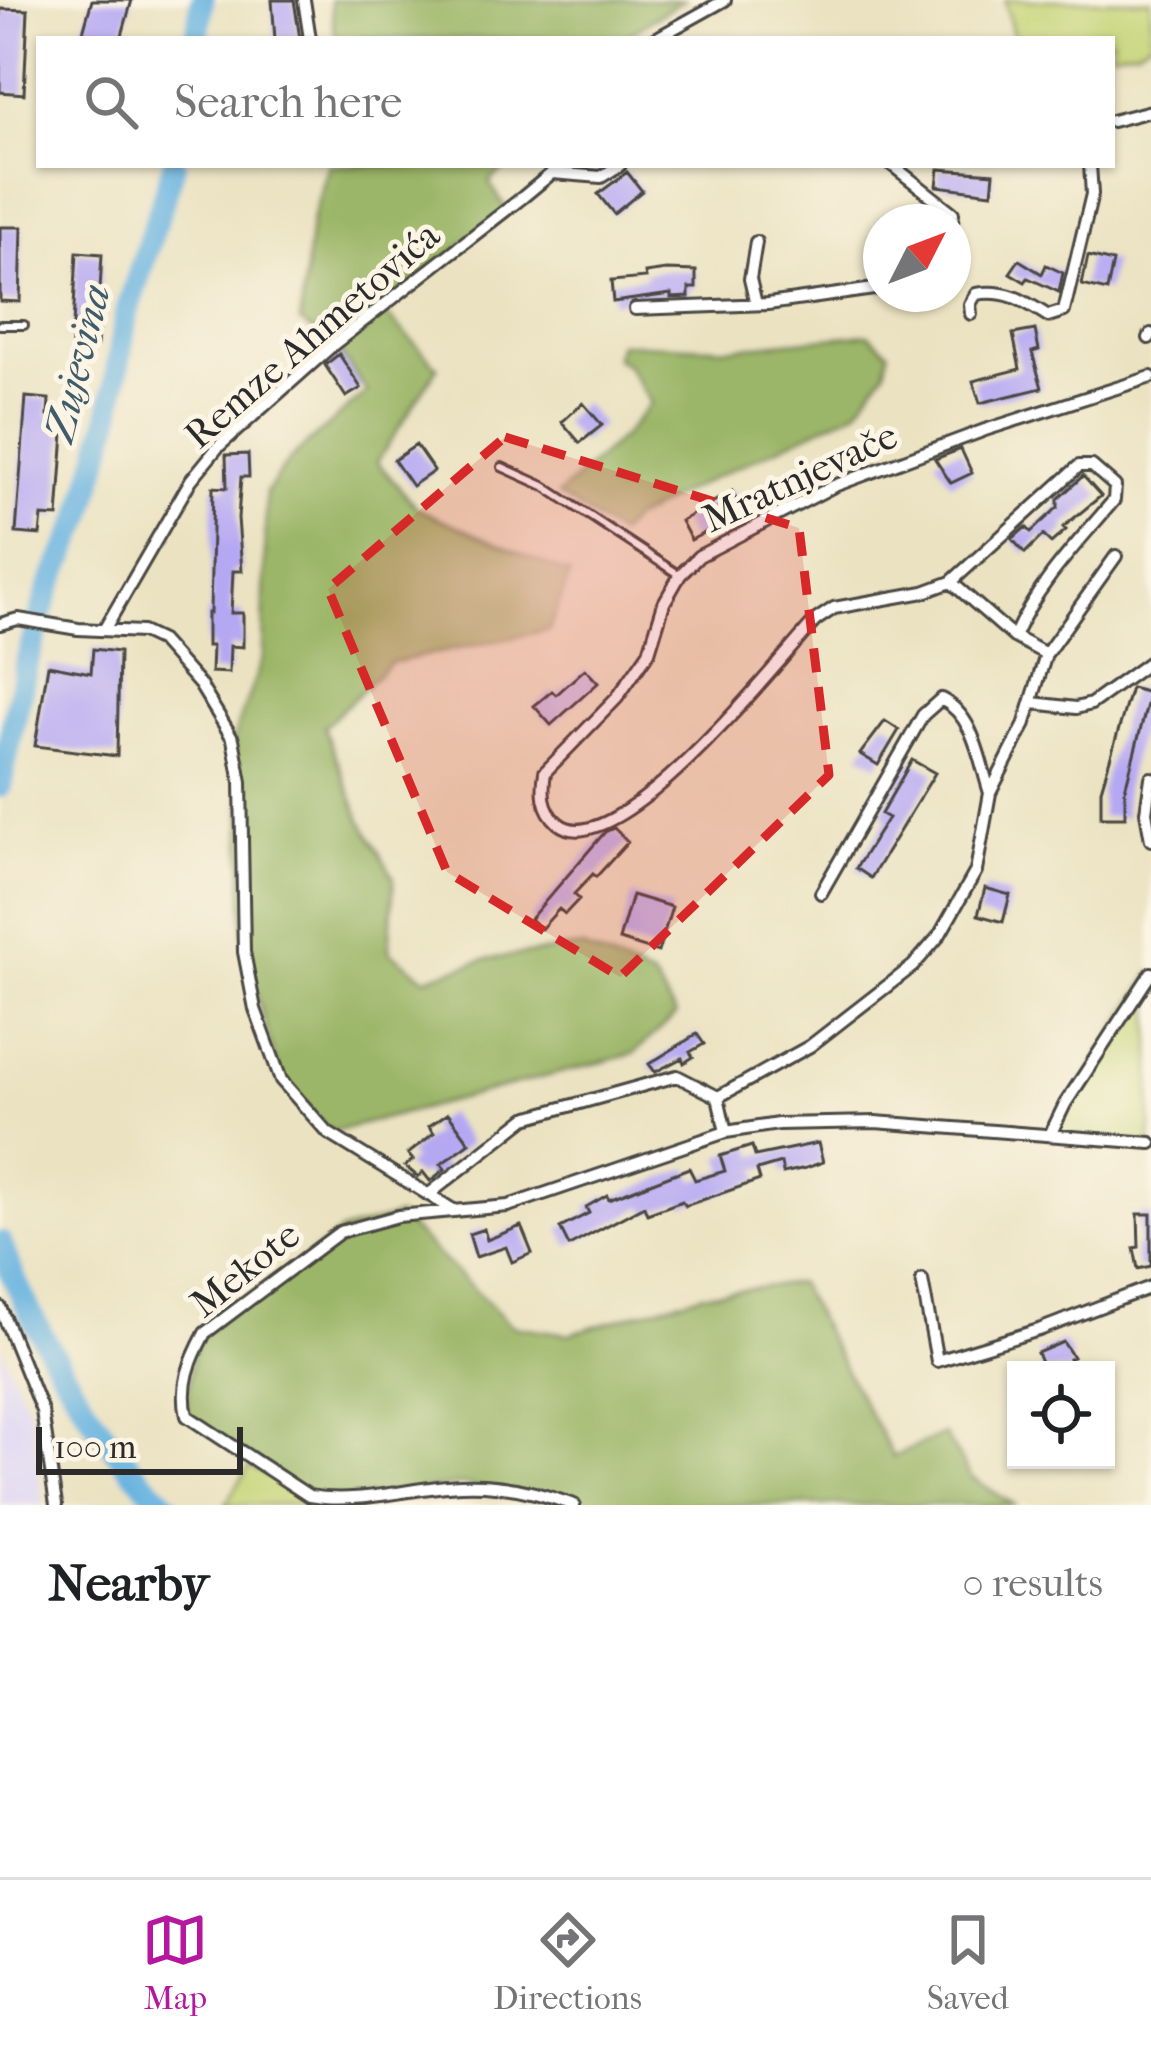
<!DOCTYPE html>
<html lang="en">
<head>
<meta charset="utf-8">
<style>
	body { margin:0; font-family:"IM FELL French Canon",serif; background:#f2f2f2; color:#202124 }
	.controls { position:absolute; right:36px; bottom:36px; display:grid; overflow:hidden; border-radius:0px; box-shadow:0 3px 9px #0004 }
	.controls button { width:108px; height:108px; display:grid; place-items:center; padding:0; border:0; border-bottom:3px solid #e0e0e0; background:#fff; color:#202124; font:60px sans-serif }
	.compass { position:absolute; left:863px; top:204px; width:108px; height:108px; border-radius:50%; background:#fff; box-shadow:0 3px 9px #0004; rotate:48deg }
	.scale { position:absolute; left:36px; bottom:30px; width:207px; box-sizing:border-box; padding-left:12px; border:6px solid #2b2b2b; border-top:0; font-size:33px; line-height:42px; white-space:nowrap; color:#2b2b2b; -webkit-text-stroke:9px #fcf5e5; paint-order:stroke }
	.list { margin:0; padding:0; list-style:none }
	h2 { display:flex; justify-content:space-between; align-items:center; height:156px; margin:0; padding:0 48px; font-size:51px }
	h2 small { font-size:39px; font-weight:400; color:#757577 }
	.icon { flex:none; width:66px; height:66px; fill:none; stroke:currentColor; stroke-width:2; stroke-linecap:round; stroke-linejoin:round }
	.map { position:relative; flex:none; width:1151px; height:1505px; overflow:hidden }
	.search { position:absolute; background:#fff; box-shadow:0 3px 9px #0004; left:36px; right:36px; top:36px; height:132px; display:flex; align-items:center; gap:30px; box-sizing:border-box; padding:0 42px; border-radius:0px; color:#757577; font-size:45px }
	.sheet { height:372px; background:#fff }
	nav { display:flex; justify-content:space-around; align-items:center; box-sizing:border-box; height:168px; border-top:3px solid #e0e0e0; background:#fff; font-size:33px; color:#757577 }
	nav a { display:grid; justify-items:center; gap:6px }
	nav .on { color:#b5179e }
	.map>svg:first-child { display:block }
	.built { fill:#dcd5f6 }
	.green { fill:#c4d476; stroke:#788050; stroke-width:3 }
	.forest { fill:#9bb667; stroke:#637049; stroke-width:3 }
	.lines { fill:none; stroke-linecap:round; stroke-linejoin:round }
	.river { stroke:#67b3e0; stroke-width:24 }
	.building { fill:#b5a8f3 }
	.lane-casing { stroke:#484642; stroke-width:12 }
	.street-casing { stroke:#484642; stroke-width:16 }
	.lane { stroke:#fff; stroke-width:6 }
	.street { stroke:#fff; stroke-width:10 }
	.marked { fill:#d62828; fill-opacity:0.2; stroke:#d62828; stroke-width:9; stroke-dasharray:24 15; stroke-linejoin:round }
	.labels { text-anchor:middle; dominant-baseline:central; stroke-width:10; stroke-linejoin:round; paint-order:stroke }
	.street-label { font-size:39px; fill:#2b2b2b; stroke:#fcf5e5 }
	.water-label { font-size:42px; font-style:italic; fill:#405b6a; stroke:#fcf5e5 }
</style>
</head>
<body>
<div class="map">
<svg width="1151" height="1505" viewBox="0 0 1151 1505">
	<rect width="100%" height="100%" fill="#fcf5e5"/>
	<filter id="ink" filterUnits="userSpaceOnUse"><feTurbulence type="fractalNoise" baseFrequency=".00833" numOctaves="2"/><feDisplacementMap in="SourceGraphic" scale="24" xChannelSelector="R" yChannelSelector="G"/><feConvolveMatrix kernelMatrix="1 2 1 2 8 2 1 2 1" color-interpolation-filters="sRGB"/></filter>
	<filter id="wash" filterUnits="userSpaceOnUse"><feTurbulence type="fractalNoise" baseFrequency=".004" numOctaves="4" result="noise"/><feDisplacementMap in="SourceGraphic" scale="48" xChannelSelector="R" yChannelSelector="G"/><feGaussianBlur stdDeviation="2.7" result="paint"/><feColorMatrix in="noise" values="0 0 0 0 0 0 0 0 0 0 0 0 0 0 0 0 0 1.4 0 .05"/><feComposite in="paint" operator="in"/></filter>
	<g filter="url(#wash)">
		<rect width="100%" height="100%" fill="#ebe2c1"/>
		<!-- built -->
		<path class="built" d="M0,1346L30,1411L43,1505H0Z"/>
		<!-- green -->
		<path class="green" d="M1005,0H1151V40L1136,49L1112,52V39H1014Z
			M1151,973V1145L1051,1133Z
			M249,1467L325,1505H225Z"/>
		<!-- forest -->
		<path class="forest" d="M330,0H683L621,39H336Z
			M329,165H509L489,182L507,210L380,308L438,367L377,462L418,509L570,575L549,630L390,663L324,727L361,820L394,878L389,951L425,978L488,959L581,947L653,978L676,1015L633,1054L328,1133L281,1080L244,952L241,782L233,739L263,657L266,492L290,459L367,392L334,344L300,322L311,223Z
			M868,334L889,351L885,371L857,410L682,493L631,521L618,535L558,495L626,433L651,403L626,364L615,358L619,343L729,348Z
			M398,1216L512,1326L569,1334L702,1294L798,1283L893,1457L944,1434L971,1477L1014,1505H574L463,1484L351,1500L309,1496L187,1416L192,1357L205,1333L340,1232Z"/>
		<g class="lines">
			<!-- river -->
			<path class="river" d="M197,39L202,0
				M0,786L26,665L49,589L82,518L109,421L126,315L174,165
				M0,1243C31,1328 100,1445 167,1505"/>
		</g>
		<g id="blocks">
			<!-- building -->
			<path class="building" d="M92,0H132L121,39H81Z
				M272,0H294L300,39H275Z
				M0,9L28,10L24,94L0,92Z
				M939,169L994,173L992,193L937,186Z
				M627,172L642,191L614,214L598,194Z
				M0,227H22L20,302L0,301Z
				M77,252L102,254L97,345L72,344Z
				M1088,256L1113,262L1107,291L1082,285Z
				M1019,260L1042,274L1046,265L1063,273L1059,292L1028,278L1025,282L1010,273Z
				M666,270L696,271V288H689V297L671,298V294L613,302L611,281L646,278L645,273Z
				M1035,330L1039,350L1032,352L1042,388L980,403L973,381L1020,369L1013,334Z
				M339,354L361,388L346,397L325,365Z
				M26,397L49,399L48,416L65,418L58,517L42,516L40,535L16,533Z
				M583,403L602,425L580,443L562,422Z
				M416,445L434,471L412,486L394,460Z
				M961,449L972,473L951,483L935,459Z
				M248,454L249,477H241L238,518L242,571H233L231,613H243V647L230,646L229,673L211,672L212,646H207V613H210L213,487L227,488L226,455Z
				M1083,476L1101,496L1063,527L1066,530L1051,543L1043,535L1025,553L1012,539L1026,527L1031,532L1058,507V499Z
				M732,491L743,512L691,540L681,521Z
				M93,649L119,652L117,756L35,746L48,665L91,673Z
				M585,669L598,683L551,725L534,706L552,691L556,695Z
				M1131,688L1150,693L1125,789V817H1101V789Z
				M885,721L899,730L878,765L860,754Z
				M912,760L935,773L871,878L856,868L888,818L881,814Z
				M614,828L628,842L596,877L593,874L574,894L579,899L565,914L559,909L541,929L530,919L605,832Z
				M985,888L1010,895L1003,922L978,915Z
				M632,895L672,907L658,952L619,940Z
				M697,1034L704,1044L690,1052L693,1057L684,1063L682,1058L655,1072L649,1064Z
				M448,1113L470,1143L441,1164L445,1169L430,1181L423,1172L418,1177L405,1166L413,1160L408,1154L434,1133L429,1126Z
				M818,1143L823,1162L806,1168L783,1173L781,1163L757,1170L760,1180L685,1206L682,1201L647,1214L644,1206L569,1246L560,1228L589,1213L586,1207L607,1195L609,1199L689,1168L695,1180L725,1171L720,1156L752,1146L755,1156Z
				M1138,1214H1151V1266L1138,1269L1134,1248L1139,1247Z
				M521,1226L532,1253L512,1262L506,1247L476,1257L469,1234L484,1229L487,1240Z
				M1063,1342L1073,1357L1069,1359L1074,1370H1044L1037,1353Z"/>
		</g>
	</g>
	<g filter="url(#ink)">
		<use href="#blocks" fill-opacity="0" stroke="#484642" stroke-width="3"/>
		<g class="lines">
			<!-- lane casing -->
			<g class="lane-casing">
				<path id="lane" d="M0,325H24
					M502,467L544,486L678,574"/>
			</g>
			<!-- street casing -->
			<g class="street-casing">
				<path id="street" d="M304,0L310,39
					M655,39L725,0
					M1112,121L1151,111
					M892,165L953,213L952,222
					M552,173L601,177L620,165
					M756,304L750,279L756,242
					M635,309L768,304L881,288
					M971,314L970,304L976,294C1006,289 1023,300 1048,316L1064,311L1092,194L1090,165
					M1149,338L1151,334
					M951,582L1014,637L1046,654
					M0,624L18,619L78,629L142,632L161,641L200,685L233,739L241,782L244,952L255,1009L281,1080L328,1133L455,1211
					M104,630L191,480L218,447L334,344L523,197L552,173L557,165
					M1014,637C1037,584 1078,543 1114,500L1115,486L1092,466H1079L951,582L924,592L834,608L816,620C779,659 614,870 558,823C542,809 542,791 545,772L617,698L649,652L664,603L680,575L699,556L834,486L985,430L1151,377
					M1033,703L1076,708L1091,704L1151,661
					M1151,778L1146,812L1151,840
					M821,893L923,715L941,699C975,716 979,760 990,793
					M718,1097L810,1046L913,966L939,936L976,871L990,793L1024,726L1046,654L1116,556
					M718,1097L726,1132
					M1051,1133L1065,1104L1151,973
					M428,1195L526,1118L677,1076L718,1097
					M922,1280L937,1361L1039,1330L1151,1287
					M0,1307L42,1411L56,1505
					M574,1505C538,1492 500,1483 461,1485C411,1487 359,1505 309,1496L187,1416C180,1384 190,1361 205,1333L340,1232L398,1216L508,1206L726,1132L778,1124L875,1122L1151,1143"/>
			</g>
			<!-- lane -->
			<use href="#lane" class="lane"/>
			<!-- street -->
			<use href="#street" class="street"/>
		</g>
	</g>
	<!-- marked area -->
	<path class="marked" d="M505,437L799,528L829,775L620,977L447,872L328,589Z"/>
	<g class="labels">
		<!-- street labels -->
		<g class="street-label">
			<text transform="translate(312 335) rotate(-41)">Remze Ahmetovića</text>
			<text transform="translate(800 477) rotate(-25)">Mratnjevače</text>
			<text transform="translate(245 1269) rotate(-39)">Mekote</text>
		</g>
		<!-- water labels -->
		<g class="water-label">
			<text transform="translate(78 363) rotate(-76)">Zujevina</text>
		</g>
	</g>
</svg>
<div class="controls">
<button><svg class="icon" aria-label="locate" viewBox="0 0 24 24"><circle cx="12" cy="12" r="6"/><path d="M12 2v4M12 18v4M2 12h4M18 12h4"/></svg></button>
</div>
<svg class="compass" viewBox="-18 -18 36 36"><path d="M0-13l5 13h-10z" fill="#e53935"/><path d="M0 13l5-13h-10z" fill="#757577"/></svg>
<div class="scale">100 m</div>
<div class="search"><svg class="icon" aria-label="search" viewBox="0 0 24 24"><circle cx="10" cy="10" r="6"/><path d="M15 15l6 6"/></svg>Search here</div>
</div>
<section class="sheet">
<h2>Nearby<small>0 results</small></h2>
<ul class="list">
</ul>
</section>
<nav>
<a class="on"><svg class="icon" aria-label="map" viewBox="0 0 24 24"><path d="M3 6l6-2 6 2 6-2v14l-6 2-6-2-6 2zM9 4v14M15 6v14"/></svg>Map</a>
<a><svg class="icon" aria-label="directions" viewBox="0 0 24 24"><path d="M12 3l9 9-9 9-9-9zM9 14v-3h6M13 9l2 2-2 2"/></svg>Directions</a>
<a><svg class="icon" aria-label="saved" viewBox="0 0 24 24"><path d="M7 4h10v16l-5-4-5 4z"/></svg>Saved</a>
</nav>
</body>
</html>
